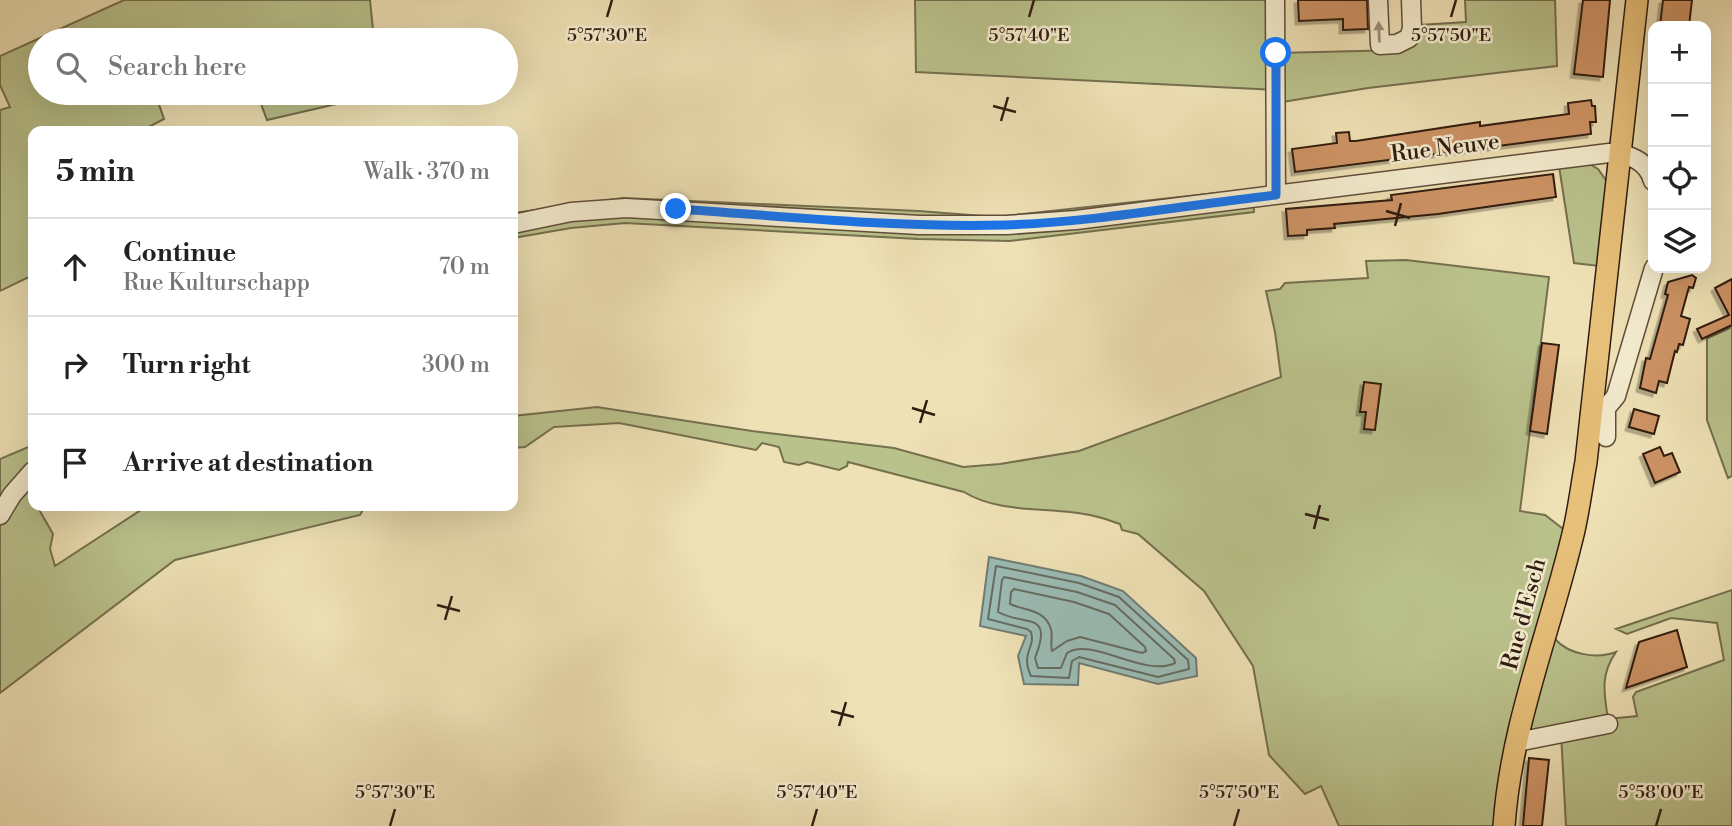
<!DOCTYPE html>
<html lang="en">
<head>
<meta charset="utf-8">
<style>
	body { margin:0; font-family:"Libre Bodoni",serif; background:#f2f2f2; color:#222 }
	.controls { position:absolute; right:21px; top:21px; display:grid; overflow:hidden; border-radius:14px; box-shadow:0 7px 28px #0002 }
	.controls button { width:63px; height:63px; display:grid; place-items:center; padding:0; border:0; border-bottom:2px solid #e0e0e0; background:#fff; color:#222; font:35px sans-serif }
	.stop { position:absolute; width:21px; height:21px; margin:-16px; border:5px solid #1a73e8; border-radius:50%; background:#fff }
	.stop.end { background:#1a73e8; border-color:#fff; box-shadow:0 2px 7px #0008 }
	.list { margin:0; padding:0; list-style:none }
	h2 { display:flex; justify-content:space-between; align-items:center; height:91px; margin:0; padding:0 28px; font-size:30px }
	h2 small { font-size:23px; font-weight:400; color:#767676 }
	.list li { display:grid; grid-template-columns:46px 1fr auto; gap:21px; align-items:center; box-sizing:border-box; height:98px; padding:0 28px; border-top:2px solid #e0e0e0 }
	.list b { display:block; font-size:26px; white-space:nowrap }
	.list p { margin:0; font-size:23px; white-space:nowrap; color:#767676 }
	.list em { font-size:23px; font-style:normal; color:#767676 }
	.icon { flex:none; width:38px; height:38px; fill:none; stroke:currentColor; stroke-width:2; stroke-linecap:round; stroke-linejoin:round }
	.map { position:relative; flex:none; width:1732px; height:826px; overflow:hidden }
	.search { position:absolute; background:#fff; box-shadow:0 7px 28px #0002; left:28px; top:28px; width:490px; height:77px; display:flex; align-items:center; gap:18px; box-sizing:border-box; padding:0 24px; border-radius:38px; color:#767676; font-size:26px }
	.panel { position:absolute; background:#fff; box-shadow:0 7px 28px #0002; left:28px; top:126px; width:490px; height:385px; border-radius:14px }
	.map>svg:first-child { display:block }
	.green { fill:#bac28c; stroke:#756f4e; stroke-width:2 }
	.water { fill:#9bbcb5; stroke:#707c73; stroke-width:2 }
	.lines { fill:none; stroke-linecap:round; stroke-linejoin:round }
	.shore { stroke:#666c62; stroke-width:2 }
	.building { fill:#cd9365; stroke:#301c10; stroke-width:2; filter:url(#shadow) }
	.minor-casing { stroke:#604d39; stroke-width:21 }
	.major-casing { stroke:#301c10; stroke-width:24 }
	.minor { stroke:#f4eccf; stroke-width:18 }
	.major { stroke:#e7c07a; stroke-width:21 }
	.oneway { fill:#9c8e79 }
	.route { stroke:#1a73e8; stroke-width:9 }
	.ticks { fill:none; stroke:#301c10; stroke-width:2.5 }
	.labels { text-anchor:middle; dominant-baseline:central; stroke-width:5; stroke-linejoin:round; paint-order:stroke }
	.street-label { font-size:23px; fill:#301c10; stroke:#f4eccf }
	.ticks-label { font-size:18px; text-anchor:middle; fill:#301c10; stroke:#f4eccf; stroke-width:5; stroke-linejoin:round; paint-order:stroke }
</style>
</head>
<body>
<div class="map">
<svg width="1732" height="826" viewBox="0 0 1732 826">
	<defs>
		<filter id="shadow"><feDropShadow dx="-3.5" dy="3.5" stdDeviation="0" flood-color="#0004"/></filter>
	</defs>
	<rect width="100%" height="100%" fill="#eee1b5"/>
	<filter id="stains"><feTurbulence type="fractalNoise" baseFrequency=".00286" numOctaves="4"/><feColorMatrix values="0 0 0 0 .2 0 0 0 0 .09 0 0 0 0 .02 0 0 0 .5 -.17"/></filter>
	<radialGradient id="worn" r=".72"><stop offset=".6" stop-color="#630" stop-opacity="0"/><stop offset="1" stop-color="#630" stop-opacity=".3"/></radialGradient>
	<!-- green -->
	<path class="green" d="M124,0H370L374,40H40V93H155L164,119L141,131H33V275L0,291V110L10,107L0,85V56Z
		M915,0H1275L1277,53L1400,50L1419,25L1466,22L1465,0H1555L1557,66L1368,88L1276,103V90L916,72Z
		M257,93H380V94L267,120Z
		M1586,162L1598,169L1608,183L1599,266L1574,263L1559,166Z
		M1253,189L1254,212L1009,241L918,239L625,223L571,228L513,238V213L623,198L919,211L996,217Z
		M1406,260L1549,277L1520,511L1545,515L1562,528L1584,534L1555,639C1569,655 1597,659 1616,652C1600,675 1604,693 1608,719L1637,716L1633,697L1636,692L1724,660L1717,623L1671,618L1627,634L1616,629L1732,590V826H1566L1561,733L1517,742L1504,826H1339L1321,786L1305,794L1269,755L1253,666L1204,591L1138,534L1122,530L1120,524C1111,521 1103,518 1094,516C1053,506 1001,515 964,492L848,462L847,466L839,470L807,462L799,465L784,462L779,447L762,443L756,450L619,423L554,427L525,447L513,448V416L597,407L752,431L894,448L963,467L1000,464L1079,451L1281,377L1275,332L1266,291L1280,289L1285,283L1368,278L1366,261Z
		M1732,327V476L1728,478L1707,420V338Z
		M33,445V506H37L53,534L50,549L55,566L147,506H365L360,515L175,560L0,693V459Z"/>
	<!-- water -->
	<path class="water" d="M989,557L1081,576L1123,591L1196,658L1197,676L1158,684L1079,663L1078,685L1024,684L1018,656L1026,636L980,626Z"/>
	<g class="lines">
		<!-- shore -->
		<path class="shore" d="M996,566L1079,583L1119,597L1188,660L1189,669L1158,677L1079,657L1072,661L1069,678L1031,676C1020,652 1036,648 1031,632L1027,629L988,619Z
			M1004,577L1077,592L1115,605L1174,659L1175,663C1144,678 1091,636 1067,653L1061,668H1038L1035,658C1054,610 1025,627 998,612L1002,580Z
			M1014,589L1074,602L1109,614L1145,647L1146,651L1142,653L1080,637L1067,641L1052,651C1050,644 1053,637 1051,629C1045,609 1025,611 1010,604L1011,592Z"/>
	</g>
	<!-- building -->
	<path class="building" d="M1298,0H1367L1368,29L1343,30V19L1299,21Z
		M1583,0H1610L1603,77L1574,74Z
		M1663,0H1692L1689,26H1660Z
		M1591,100L1592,106H1595L1596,122H1590L1591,134L1295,172L1292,149L1337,143L1336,133L1349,132L1350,141H1356L1480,122V126L1569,114L1568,103Z
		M1553,174L1556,197L1438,214L1334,224L1335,228L1307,230V235L1288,236L1286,209L1392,200L1391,195Z
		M1692,275L1696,278L1693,288L1689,287L1681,316L1690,319L1683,345L1679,344L1677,352L1675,351L1667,383L1659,381L1656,393L1640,388L1646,358L1650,359L1668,295L1665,294L1668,282Z
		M1732,279V325L1702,339L1697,329L1729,315L1715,288Z
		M1542,343L1559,345L1547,434L1530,431Z
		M1364,382L1381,384L1375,430L1364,429L1366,412H1360Z
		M1634,409L1659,416L1654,434L1629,427Z
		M1660,447L1664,456L1672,453L1680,472L1655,483L1643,454Z
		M1677,630L1687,667L1626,688L1639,642Z
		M1529,758L1549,760L1542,826H1523Z"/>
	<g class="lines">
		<!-- minor casing -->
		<g class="minor-casing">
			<path id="minor" d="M1275,0L1276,195
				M1378,0L1380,45L1397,44L1409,38L1412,28L1411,0
				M513,224L571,212L626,208L919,225H1007L1076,220L1609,153C1628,153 1648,161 1653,181
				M1590,414L1606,408L1616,396L1654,268
				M1606,437V408
				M0,515L12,495L33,471
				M1517,742L1608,724"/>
		</g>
		<!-- major casing -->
		<g class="major-casing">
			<path id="major" d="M1504,826C1511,724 1551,629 1574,530C1579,508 1582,484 1586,462L1637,0"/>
		</g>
		<!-- minor -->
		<use href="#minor" class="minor"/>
		<!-- major -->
		<use href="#major" class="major"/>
	</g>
	<!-- one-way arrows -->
	<defs><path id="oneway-solid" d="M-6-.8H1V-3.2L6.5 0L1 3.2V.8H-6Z" transform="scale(1.75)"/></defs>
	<use class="oneway" href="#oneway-solid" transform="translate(1379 32) rotate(-92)"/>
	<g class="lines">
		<!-- route -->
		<path class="route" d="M676,209C785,216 896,228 1006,225C1096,222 1186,205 1276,195V53"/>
	</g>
	<!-- ticks -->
	<path class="ticks" d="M607,17L612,0M1029,17L1034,0M1451,17L1456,0M993,106L1016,112M1001,121L1008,97M1386,211L1410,218M1395,226L1401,203M912,408L935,415M920,423L927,400M1305,514L1329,520M1314,529L1320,505M437,605L460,611M445,620L452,596M831,711L854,717M839,726L846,702M390,826L395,809M812,826L817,809M1234,826L1239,809M1656,826L1661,809"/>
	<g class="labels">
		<!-- street labels -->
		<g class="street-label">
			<text transform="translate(1445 148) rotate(-7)">Rue Neuve</text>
			<text transform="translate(1524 614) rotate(-75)">Rue d'Esch</text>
		</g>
	</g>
	<g class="ticks-label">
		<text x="607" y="41">5°57'30"E</text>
		<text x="1029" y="41">5°57'40"E</text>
		<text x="1451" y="41">5°57'50"E</text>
		<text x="395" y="798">5°57'30"E</text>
		<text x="817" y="798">5°57'40"E</text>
		<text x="1239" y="798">5°57'50"E</text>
		<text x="1661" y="798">5°58'00"E</text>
	</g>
	<rect width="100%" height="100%" filter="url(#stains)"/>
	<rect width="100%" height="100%" fill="url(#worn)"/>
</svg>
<div class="controls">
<button>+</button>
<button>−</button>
<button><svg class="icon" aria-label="locate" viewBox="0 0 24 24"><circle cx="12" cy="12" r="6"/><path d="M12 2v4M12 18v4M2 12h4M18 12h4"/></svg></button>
<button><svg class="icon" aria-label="layers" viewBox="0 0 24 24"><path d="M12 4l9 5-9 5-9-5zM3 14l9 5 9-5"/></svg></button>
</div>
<div class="stop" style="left:1276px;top:53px"></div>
<div class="stop end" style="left:676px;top:209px"></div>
<div class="search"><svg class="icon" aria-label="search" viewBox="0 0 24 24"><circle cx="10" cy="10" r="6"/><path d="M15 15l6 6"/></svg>Search here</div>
<section class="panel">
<h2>5 min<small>Walk · 370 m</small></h2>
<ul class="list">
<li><svg class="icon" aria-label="ahead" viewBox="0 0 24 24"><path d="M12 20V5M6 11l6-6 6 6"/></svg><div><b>Continue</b><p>Rue Kulturschapp</p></div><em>70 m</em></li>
<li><svg class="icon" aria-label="right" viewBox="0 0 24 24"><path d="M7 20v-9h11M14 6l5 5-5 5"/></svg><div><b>Turn right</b></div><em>300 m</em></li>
<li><svg class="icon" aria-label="arrive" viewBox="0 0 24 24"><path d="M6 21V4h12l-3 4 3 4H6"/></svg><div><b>Arrive at destination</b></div></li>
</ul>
</section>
</div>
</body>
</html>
